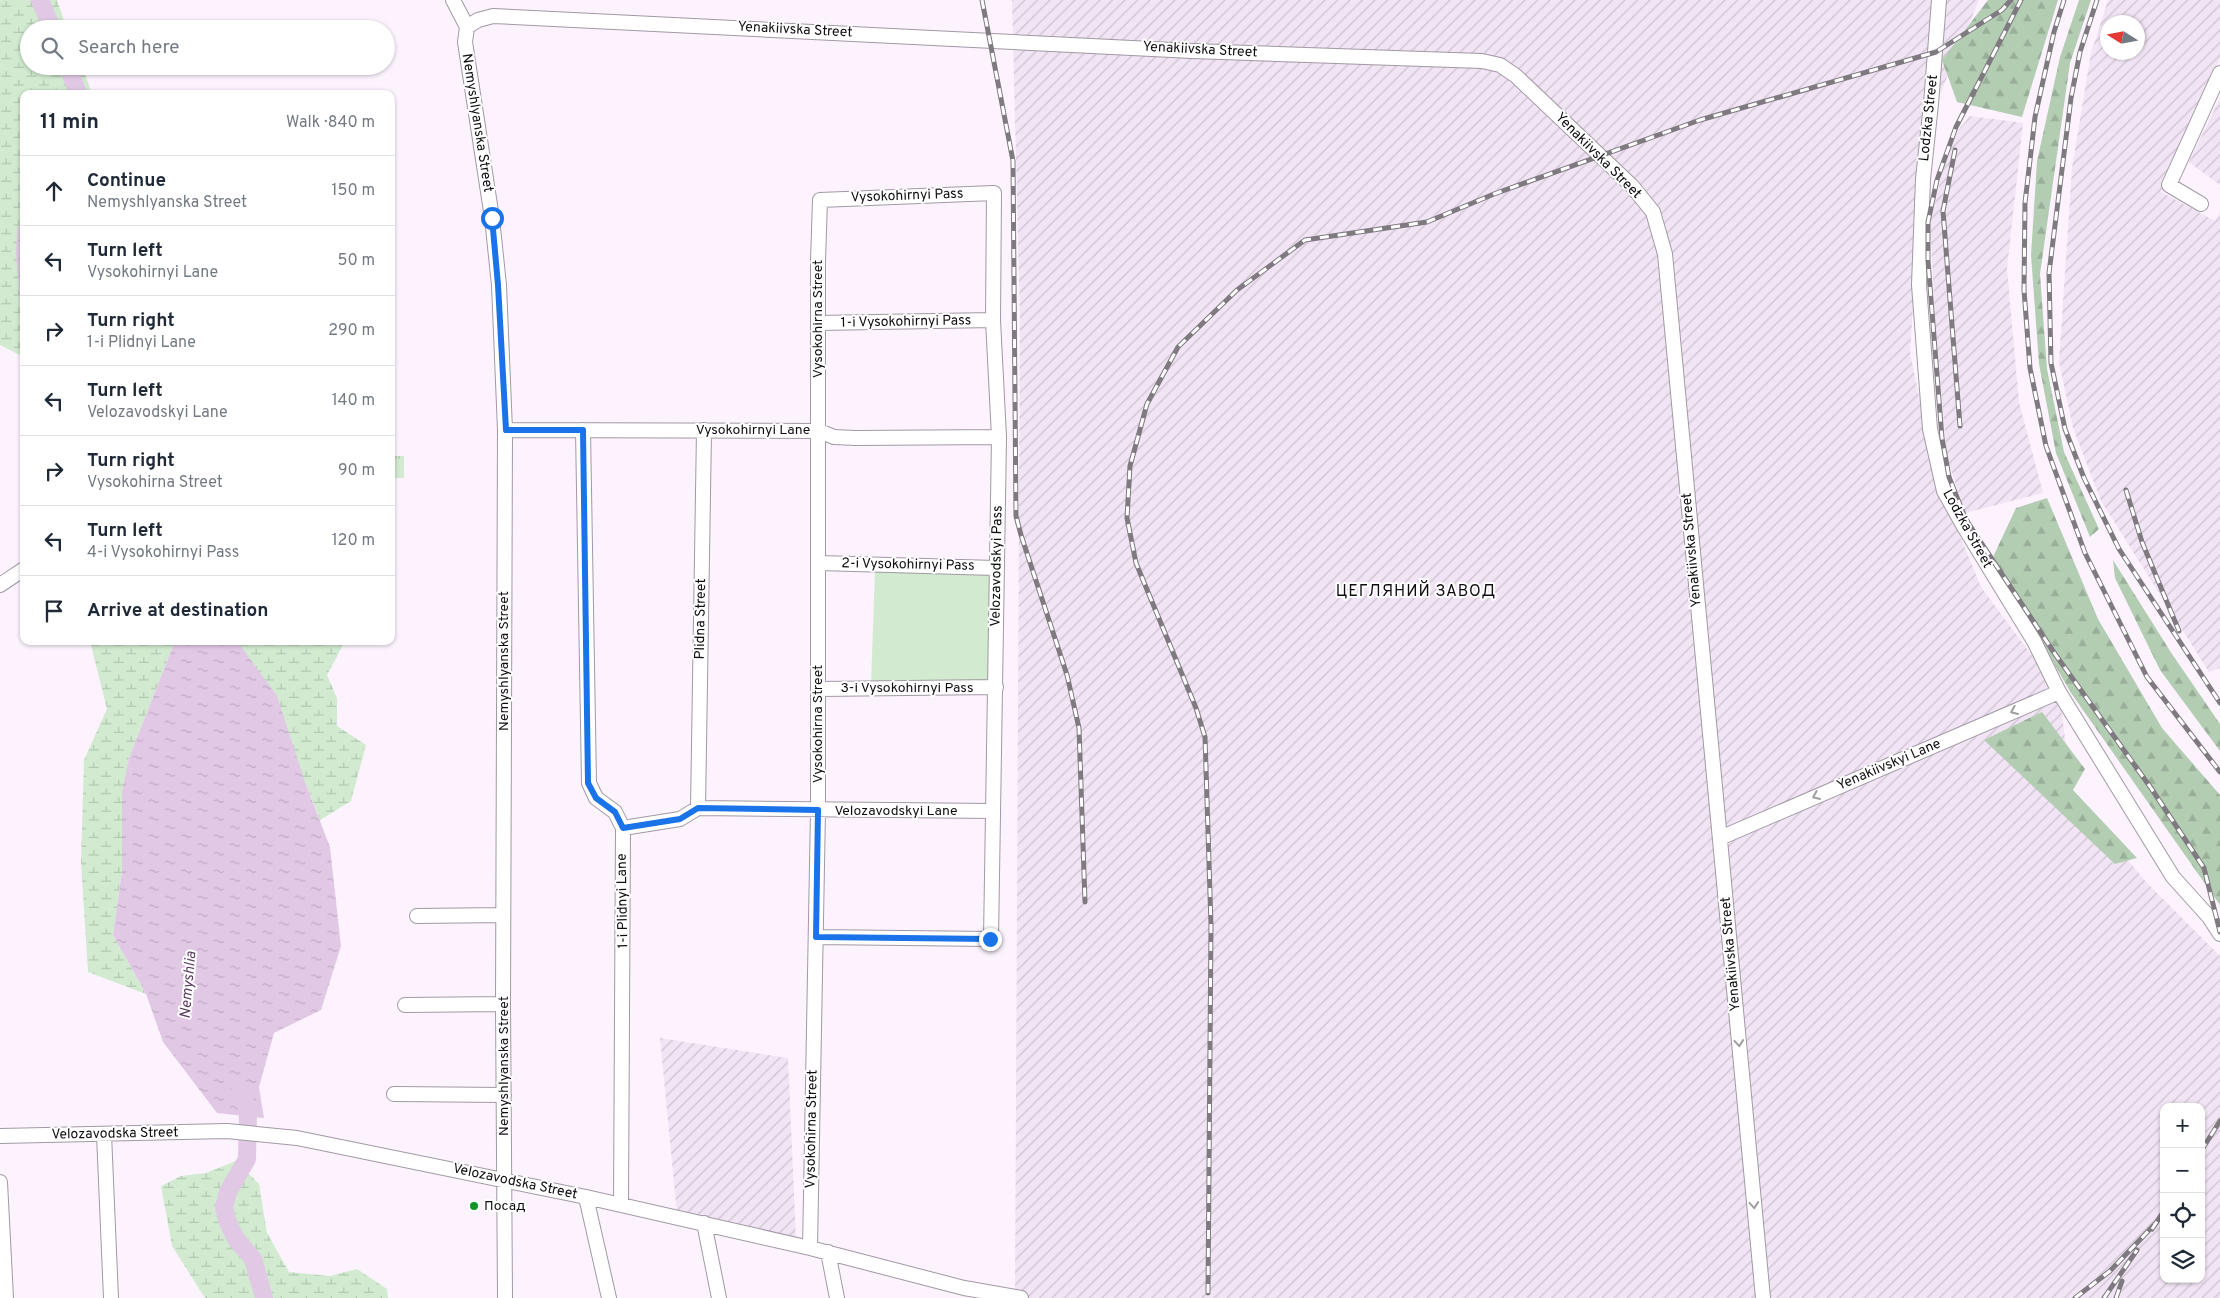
<!DOCTYPE html>
<html lang="en">
<head>
<meta charset="utf-8">
<style>
	body { margin:0; font-family:Overpass,sans-serif; background:#f6f6f7; color:#1f2937 }
	.controls { position:absolute; right:15px; bottom:15px; display:grid; overflow:hidden; border-radius:10px; box-shadow:0 1px 4px #0004 }
	.controls button { width:45px; height:45px; display:grid; place-items:center; padding:0; border:0; border-bottom:1px solid #e0e1e3; background:#fff; color:#1f2937; font:25px sans-serif }
	.compass { position:absolute; left:2100px; top:15px; width:45px; height:45px; border-radius:50%; background:#fff; box-shadow:0 1px 4px #0004; rotate:281deg }
	.stop { position:absolute; width:15px; height:15px; margin:-11px; border:4px solid #1a73e8; border-radius:50%; background:#fff }
	.stop.end { background:#1a73e8; border-color:#fff; box-shadow:0 1px 5px #0008 }
	.list { margin:0; padding:0; list-style:none }
	h2 { display:flex; justify-content:space-between; align-items:center; height:65px; margin:0; padding:0 20px; font-size:21px }
	h2 small { font-size:16px; font-weight:400; color:#747a83 }
	.list li { display:grid; grid-template-columns:32px 1fr auto; gap:15px; align-items:center; box-sizing:border-box; height:70px; padding:0 20px; border-top:1px solid #e0e1e3 }
	.list b { display:block; font-size:19px; white-space:nowrap }
	.list p { margin:0; font-size:16px; white-space:nowrap; color:#747a83 }
	.list em { font-size:16px; font-style:normal; color:#747a83 }
	.icon { flex:none; width:28px; height:28px; fill:none; stroke:currentColor; stroke-width:2; stroke-linecap:round; stroke-linejoin:round }
	.map { position:relative; flex:none; width:2220px; height:1298px; overflow:hidden }
	.search { position:absolute; background:#fff; box-shadow:0 1px 4px #0004; left:20px; top:20px; width:375px; height:55px; display:flex; align-items:center; gap:12px; box-sizing:border-box; padding:0 18px; border-radius:28px; color:#747a83; font-size:19px }
	.panel { position:absolute; background:#fff; box-shadow:0 1px 4px #0004; left:20px; top:90px; width:375px; height:555px; border-radius:10px }
	.map>svg:first-child { display:block }
	.industrial { fill:url(#industrial-furrows); fill-rule:evenodd }
	.green { fill:#d1ead0 }
	.forest { fill:url(#forest-firs) }
	.wetland { fill:url(#wetland-marsh) }
	.park { fill:url(#park-tufts) }
	.water { fill:url(#water-ripples) }
	.lines { fill:none; stroke-linecap:round; stroke-linejoin:round }
	.river { stroke:#e1c9e5; stroke-width:18 }
	.minor-casing { stroke:#a199a3; stroke-width:16 }
	.minor { stroke:#fff; stroke-width:14 }
	.rail-casing { stroke:#7f7980; stroke-width:5 }
	.rail { stroke:#fff; stroke-width:3; stroke-dasharray:9; stroke-linecap:butt }
	.oneway { stroke:#9f9e9f }
	.route { stroke:#1a73e8; stroke-width:6 }
	.poi-dot { fill:#0f9427; stroke:#fff; stroke-width:2 }
	.labels { text-anchor:middle; dominant-baseline:central; stroke-width:4; stroke-linejoin:round; paint-order:stroke }
	.street-label { font-size:14px; fill:#100d10; stroke:#fff }
	.poi-label { font-size:14px; fill:#100d10; stroke:#fff; text-anchor:start }
	.water-label { font-size:15px; font-style:italic; fill:#603f66; stroke:#fff }
	.quarter-label { font-size:16px; letter-spacing:1px; fill:#100d10; stroke:#fff }
</style>
</head>
<body>
<div class="map">
<svg width="2220" height="1298" viewBox="0 0 2220 1298">
	<defs>
		<pattern id="industrial-furrows" width="10" height="10" patternUnits="userSpaceOnUse" patternTransform="scale(1.25)"><rect width="10" height="10" fill="#f1e4f4"/><path d="M-1 1l2-2M0 10L10 0M9 11l2-2" fill="none" stroke="#cec2d0"/></pattern>
		<pattern id="forest-firs" width="22" height="20" patternUnits="userSpaceOnUse" patternTransform="scale(1.25)"><rect width="22" height="20" fill="#b3cdb3"/><path d="M5 1l3.5 6h-7zM16 11l3.5 6h-7z" fill="#99af99"/></pattern>
		<pattern id="wetland-marsh" width="20" height="14" patternUnits="userSpaceOnUse" patternTransform="scale(1.25)"><rect width="20" height="14" fill="#d1ead0"/><path d="M1 5h8M5 5V1M11 12h8M15 12V8" fill="none" stroke="#b2c8b2"/></pattern>
		<pattern id="park-tufts" width="24" height="20" patternUnits="userSpaceOnUse" patternTransform="scale(1.25)"><rect width="24" height="20" fill="#d1ead0"/><path d="M3 7l-1-3M5 7V3M7 7l1-3M15 17l-1-3M17 17v-4M19 17l1-3" fill="none" stroke="#b2c8b2"/></pattern>
		<pattern id="water-ripples" width="26" height="14" patternUnits="userSpaceOnUse" patternTransform="scale(1.25)"><rect width="26" height="14" fill="#e1c9e5"/><path d="M2 4q2-2 4 0t4 0M15 11q2-2 4 0t4 0" fill="none" stroke="#c0abc3"/></pattern>
	</defs>
	<rect width="100%" height="100%" fill="#fcf3fe"/>
	<!-- industrial -->
	<path class="industrial" d="M1012,0H1979L1924,133L1910,353L1936,478L1981,587L2059,692L2072,792L2146,882L2220,956V1298H1015L1020,318ZM2164,1107H2201V1279H2164Z
		M2108,0H2220V58L2161,192L2215,221L2220,212V668L2209,672L2101,501L2073,428L2059,362L2072,168L2091,53ZM2108,22H2138V52H2108Z
		M2220,98V185L2189,162Z
		M1970,116L2023,123L2007,269L2019,402L2043,493L1965,513L1947,457L1936,334L1930,224L1950,140Z
		M660,1038L788,1058L796,1239L677,1214Z"/>
	<!-- green -->
	<path class="green" d="M875,571L987,572L993,576L992,680L988,684L871,685Z"/>
	<!-- forest -->
	<path class="forest" d="M1988,0H2058L2022,117L1957,102L1942,60Z
		M2079,0H2091L2070,63L2040,274L2047,369L2064,452L2099,529L2090,537L2056,453L2039,364L2031,255L2037,161L2060,57Z
		M2047,498L2098,619L2162,728L2220,795V905L2071,693L1993,557L2016,508Z
		M2113,560L2172,654L2220,724V751L2160,670L2115,578Z
		M2042,712L2085,769L2073,790L2137,858L2115,864L1984,740Z"/>
	<!-- wetland -->
	<path class="wetland" d="M0,0H57L67,29H29V66H82L92,94H24V224L18,226L20,300L24,304V357L0,345Z
		M90,641H175L129,758L123,792L122,871L113,935L146,994L88,972L81,862L84,760L107,709Z
		M237,641H342V647L327,675L337,698V726L366,745L351,801L320,820L305,782Z
		M236,1161L259,1184L267,1233L289,1272L330,1276L357,1269L387,1289L388,1298H205L172,1246L161,1186L181,1176L206,1173Z"/>
	<!-- park -->
	<path class="park" d="M391,456H404V478H391Z"/>
	<!-- water -->
	<path class="water" d="M24,224V304L20,300L16,252L18,225Z
		M175,641H237L277,696L305,782L330,847L341,946L321,1010L274,1033L259,1087L264,1118L217,1113L163,1042L146,994L113,935L122,871V792L129,758Z"/>
	<g class="lines">
		<!-- river -->
		<path class="river" d="M40,0L52,29
			M68,66L78,94
			M238,1095L246,1104L248,1114L247,1159L228,1192L224,1207L227,1220L236,1239L253,1259L264,1298"/>
		<!-- minor casing -->
		<g class="minor-casing">
			<path id="minor" d="M453,0L467,27
				M1939,0L1931,104L1923,179L1919,285L1930,429L1944,491L1963,525L2034,641L2059,692L2173,877L2209,917L2220,934
				M467,27L478,20L493,16L1192,51L1482,61L1500,65L1516,76L1632,186L1653,212L1665,254L1763,1298
				M467,27L465,42L492,218L499,285L505,430L503,1004L505,1298
				M2201,204L2169,185L2220,73
				M818,323L993,320
				M505,430L819,431L834,437L855,438L999,437
				M583,430L589,783L596,798L615,812L623,828L621,1205
				M819,563L996,568
				M0,585L24,569
				M818,689L996,687
				M698,808L704,430
				M623,828L680,819L698,808L993,811
				M1720,838L2059,692
				M417,916L503,915
				M405,1005L503,1004
				M394,1094L504,1095
				M104,1134L111,1298
				M0,1136L227,1131L297,1138L586,1197L810,1248L964,1288L1021,1298
				M0,1182L6,1298
				M586,1197L609,1298
				M704,1223L719,1298
				M810,1248L818,810V261L820,200L994,193L993,320L999,437L991,939L816,937
				M828,1252L837,1298"/>
		</g>
		<!-- minor -->
		<use href="#minor" class="minor"/>
		<!-- rail casing -->
		<g class="rail-casing">
			<path id="rail" d="M982,0L1013,161L1016,516L1021,535L1067,675L1079,728L1085,902
				M2064,0L2054,32L2035,117L2025,203L2024,290L2030,368L2046,446L2085,553L2147,677L2220,772
				M2097,0L2080,52L2071,98L2049,273L2051,363L2065,429L2084,478L2119,549L2220,703
				M1996,49L1956,127L1937,180L1928,222V261L1942,438L1949,477L1966,520L2055,654L2151,788L2204,868L2220,932
				M1993,55L2021,0
				M1955,150L1943,211L1960,426
				M2126,490L2142,542L2179,631
				M2201,1151L2220,1121
				M2152,1229L2164,1211
				M1208,1293L1211,925L1205,737L1196,708L1136,563L1127,518L1130,466L1147,404L1178,347L1237,290L1305,240L1427,222L1494,194L1700,120L1936,52L2002,10L2011,0
				M2075,1298L2110,1271L2155,1224
				M2104,1298L2137,1250
				M2116,1298L2122,1281"/>
		</g>
		<!-- rail -->
		<use href="#rail" class="rail"/>
	</g>
	<!-- one-way arrows -->
	<defs><path id="oneway-chevron" d="M-2-3.5L2.5 0L-2 3.5" fill="none" stroke-width="1.6" stroke-linecap="round" stroke-linejoin="round" transform="scale(1.25)"/></defs>
	<g class="oneway">
		<use href="#oneway-chevron" transform="translate(2014 711) rotate(157)"/>
		<use href="#oneway-chevron" transform="translate(1816 796) rotate(157)"/>
		<use href="#oneway-chevron" transform="translate(1739 1043) rotate(85)"/>
		<use href="#oneway-chevron" transform="translate(1754 1205) rotate(85)"/>
	</g>
	<g class="lines">
		<!-- route -->
		<path class="route" d="M492,218L498,285L506,430H583L588,783L596,798L615,812L623,828L680,819L698,808L818,810L816,937L990,939"/>
	</g>
	<!-- markers -->
	<circle class="poi-dot" cx="474" cy="1206" r="5"/>
	<g class="labels">
		<!-- street labels -->
		<g class="street-label">
			<text transform="translate(795 30) rotate(3)">Yenakiivska Street</text>
			<text transform="translate(1200 50) rotate(3)">Yenakiivska Street</text>
			<text transform="translate(1929 118) rotate(-84)">Lodzka Street</text>
			<text transform="translate(477 123) rotate(81)">Nemyshlyanska Street</text>
			<text transform="translate(1598 156) rotate(45)">Yenakiivska Street</text>
			<text transform="translate(907 196) rotate(-2)">Vysokohirnyi Pass</text>
			<text transform="translate(818 319) rotate(-90)">Vysokohirna Street</text>
			<text transform="translate(906 322) rotate(-1)">1-i Vysokohirnyi Pass</text>
			<text x="753" y="430">Vysokohirnyi Lane</text>
			<text transform="translate(1967 529) rotate(61)">Lodzka Street</text>
			<text transform="translate(1692 550) rotate(-95)">Yenakiivska Street</text>
			<text transform="translate(908 565) rotate(1)">2-i Vysokohirnyi Pass</text>
			<text transform="translate(997 566) rotate(-89)">Velozavodskyi Pass</text>
			<text transform="translate(701 619) rotate(-89)">Plidna Street</text>
			<text transform="translate(504 661) rotate(-90)">Nemyshlyanska Street</text>
			<text x="907" y="688">3-i Vysokohirnyi Pass</text>
			<text transform="translate(818 724) rotate(-90)">Vysokohirna Street</text>
			<text transform="translate(1889 765) rotate(-23)">Yenakiivskyi Lane</text>
			<text x="896" y="811">Velozavodskyi Lane</text>
			<text transform="translate(623 901) rotate(-91)">1-i Plidnyi Lane</text>
			<text transform="translate(1731 954) rotate(-95)">Yenakiivska Street</text>
			<text transform="translate(504 1066) rotate(-90)">Nemyshlyanska Street</text>
			<text transform="translate(812 1129) rotate(-89)">Vysokohirna Street</text>
			<text transform="translate(115 1134) rotate(-1)">Velozavodska Street</text>
			<text transform="translate(515 1182) rotate(12)">Velozavodska Street</text>
		</g>
		<!-- poi labels -->
		<g class="poi-label">
			<text x="484" y="1206">Посад</text>
		</g>
		<!-- water labels -->
		<g class="water-label">
			<text transform="translate(189 985) rotate(-85)">Nemyshlia</text>
		</g>
		<!-- quarter labels -->
		<g class="quarter-label">
			<text x="1416" y="592">ЦЕГЛЯНИЙ ЗАВОД</text>
		</g>
	</g>
</svg>
<div class="controls">
<button>+</button>
<button>−</button>
<button><svg class="icon" aria-label="locate" viewBox="0 0 24 24"><circle cx="12" cy="12" r="6"/><path d="M12 2v4M12 18v4M2 12h4M18 12h4"/></svg></button>
<button><svg class="icon" aria-label="layers" viewBox="0 0 24 24"><path d="M12 4l9 5-9 5-9-5zM3 14l9 5 9-5"/></svg></button>
</div>
<svg class="compass" viewBox="-18 -18 36 36"><path d="M0-13l5 13h-10z" fill="#e53935"/><path d="M0 13l5-13h-10z" fill="#747a83"/></svg>
<div class="stop" style="left:492px;top:218px"></div>
<div class="stop end" style="left:990px;top:939px"></div>
<div class="search"><svg class="icon" aria-label="search" viewBox="0 0 24 24"><circle cx="10" cy="10" r="6"/><path d="M15 15l6 6"/></svg>Search here</div>
<section class="panel">
<h2>11 min<small>Walk · 840 m</small></h2>
<ul class="list">
<li><svg class="icon" aria-label="ahead" viewBox="0 0 24 24"><path d="M12 20V5M6 11l6-6 6 6"/></svg><div><b>Continue</b><p>Nemyshlyanska Street</p></div><em>150 m</em></li>
<li><svg class="icon" aria-label="left" viewBox="0 0 24 24"><path d="M17 20v-9H6M10 6l-5 5 5 5"/></svg><div><b>Turn left</b><p>Vysokohirnyi Lane</p></div><em>50 m</em></li>
<li><svg class="icon" aria-label="right" viewBox="0 0 24 24"><path d="M7 20v-9h11M14 6l5 5-5 5"/></svg><div><b>Turn right</b><p>1-i Plidnyi Lane</p></div><em>290 m</em></li>
<li><svg class="icon" aria-label="left" viewBox="0 0 24 24"><path d="M17 20v-9H6M10 6l-5 5 5 5"/></svg><div><b>Turn left</b><p>Velozavodskyi Lane</p></div><em>140 m</em></li>
<li><svg class="icon" aria-label="right" viewBox="0 0 24 24"><path d="M7 20v-9h11M14 6l5 5-5 5"/></svg><div><b>Turn right</b><p>Vysokohirna Street</p></div><em>90 m</em></li>
<li><svg class="icon" aria-label="left" viewBox="0 0 24 24"><path d="M17 20v-9H6M10 6l-5 5 5 5"/></svg><div><b>Turn left</b><p>4-i Vysokohirnyi Pass</p></div><em>120 m</em></li>
<li><svg class="icon" aria-label="arrive" viewBox="0 0 24 24"><path d="M6 21V4h12l-3 4 3 4H6"/></svg><div><b>Arrive at destination</b></div></li>
</ul>
</section>
</div>
</body>
</html>
